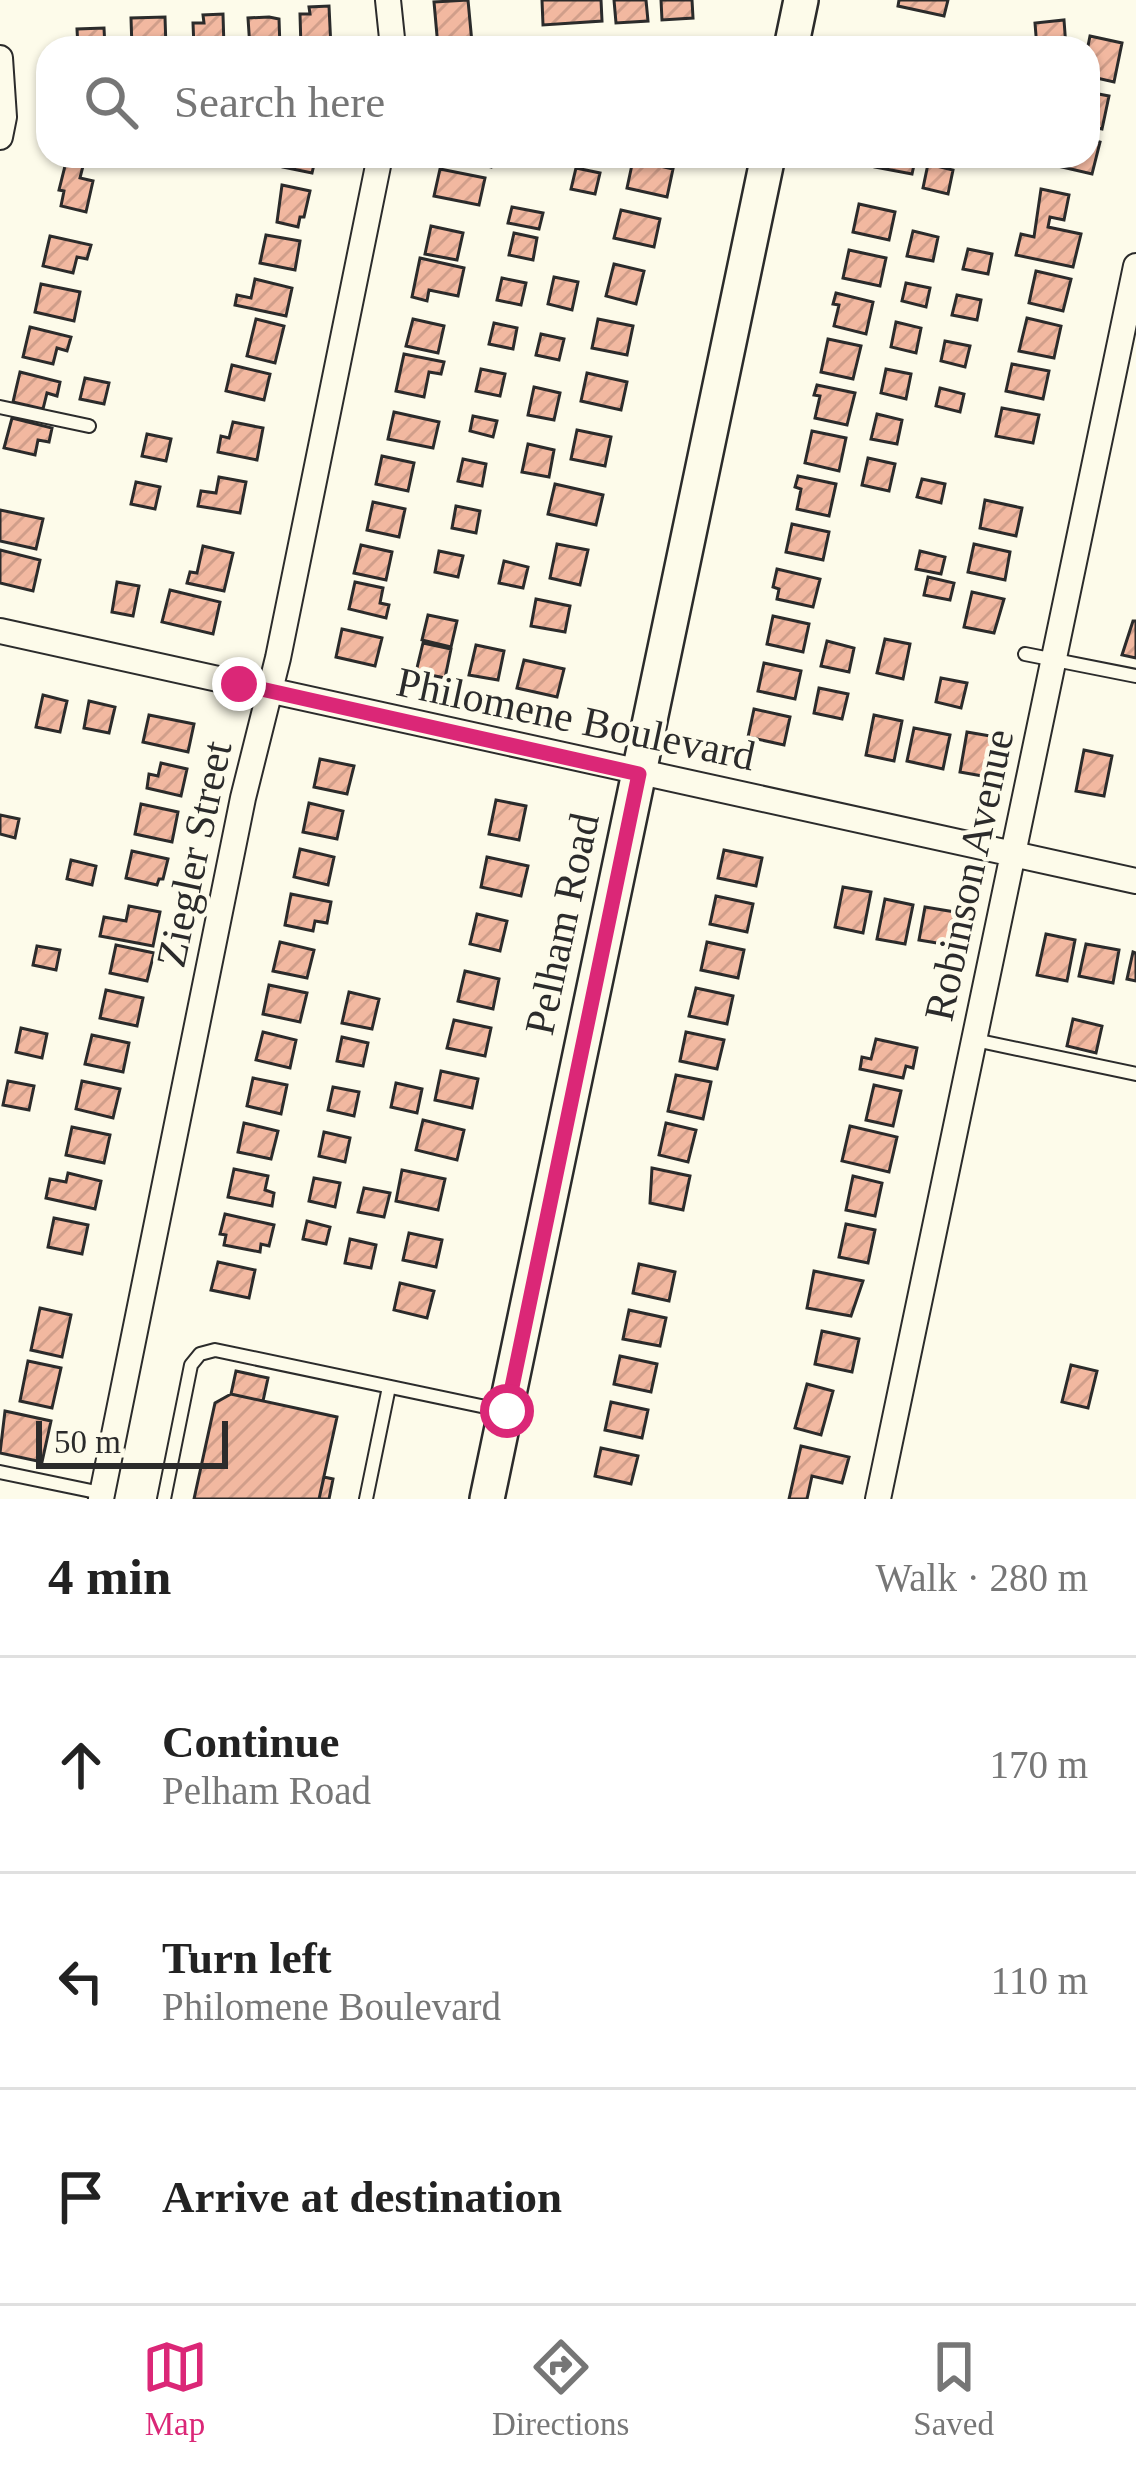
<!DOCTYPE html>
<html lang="en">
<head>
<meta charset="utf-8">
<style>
	body { margin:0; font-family:"Times New Roman",serif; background:#f6f6f6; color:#222 }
	.scale { position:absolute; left:36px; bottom:30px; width:192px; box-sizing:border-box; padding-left:12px; border:6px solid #2b2b2b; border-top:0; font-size:33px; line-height:42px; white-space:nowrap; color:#2b2b2b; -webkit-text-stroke:9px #fdfbea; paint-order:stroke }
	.stop { position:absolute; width:36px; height:36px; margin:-27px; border:9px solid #db2777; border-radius:50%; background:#fff }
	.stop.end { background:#db2777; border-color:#fff; box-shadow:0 3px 12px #0008 }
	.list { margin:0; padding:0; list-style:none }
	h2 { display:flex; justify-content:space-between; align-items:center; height:156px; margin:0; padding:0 48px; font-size:51px }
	h2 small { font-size:39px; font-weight:400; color:#767676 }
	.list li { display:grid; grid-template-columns:78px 1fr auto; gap:36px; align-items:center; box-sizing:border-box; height:216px; padding:0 48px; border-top:3px solid #e0e0e0 }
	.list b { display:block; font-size:45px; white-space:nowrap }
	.list p { margin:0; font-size:39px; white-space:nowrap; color:#767676 }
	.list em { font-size:39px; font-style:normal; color:#767676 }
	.icon { flex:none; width:66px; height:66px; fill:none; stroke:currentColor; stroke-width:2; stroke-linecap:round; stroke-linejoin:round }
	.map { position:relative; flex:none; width:1136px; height:1499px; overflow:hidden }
	.search { position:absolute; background:#fff; box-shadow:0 3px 9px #0004; left:36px; right:36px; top:36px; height:132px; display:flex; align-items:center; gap:30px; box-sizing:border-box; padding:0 42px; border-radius:36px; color:#767676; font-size:45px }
	.sheet { height:804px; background:#fff }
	nav { display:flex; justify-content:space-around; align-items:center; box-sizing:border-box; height:168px; border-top:3px solid #e0e0e0; background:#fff; font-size:33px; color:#767676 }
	nav a { display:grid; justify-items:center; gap:6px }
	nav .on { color:#db2777 }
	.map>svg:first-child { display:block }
	.building { fill:url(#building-hatch); stroke:#2b2b2b; stroke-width:3 }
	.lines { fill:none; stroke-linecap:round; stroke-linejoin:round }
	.lane-casing { stroke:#2b2b2b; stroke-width:16 }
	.street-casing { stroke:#2b2b2b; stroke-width:28 }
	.secondary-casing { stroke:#2b2b2b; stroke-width:38 }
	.lane { stroke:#fdfbea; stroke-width:12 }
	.street { stroke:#fdfbea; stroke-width:24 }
	.secondary { stroke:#fdfbea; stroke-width:33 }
	.route { stroke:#db2777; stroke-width:15 }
	.labels { text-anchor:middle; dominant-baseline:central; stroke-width:9; stroke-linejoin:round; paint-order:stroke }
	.street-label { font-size:42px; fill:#2b2b2b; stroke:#fdfbea }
</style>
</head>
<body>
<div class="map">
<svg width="1136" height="1499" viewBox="0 0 1136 1499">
	<defs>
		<pattern id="building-hatch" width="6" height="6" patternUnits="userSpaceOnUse" patternTransform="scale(3)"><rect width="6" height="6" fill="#f2b8a0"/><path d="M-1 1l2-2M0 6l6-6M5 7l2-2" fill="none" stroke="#d09e8a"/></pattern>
	</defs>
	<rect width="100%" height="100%" fill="#fdfbea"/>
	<!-- building -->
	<path class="building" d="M468,0L472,43L438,47L434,2Z
		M542,0H601L602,21L543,25Z
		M614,0H646L648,21L616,23Z
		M661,0H692L693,18L662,20Z
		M899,0H948L944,16L898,6Z
		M329,6L331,48H301L300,14H310L309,7Z
		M223,14L224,48H194L193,23H204L203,15Z
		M165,17L166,48H132L131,18Z
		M269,17L279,19L280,48H250L248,18Z
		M1064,20L1066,47L1037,48L1035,23Z
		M104,28L105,48H78L77,29Z
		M1090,36L1122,43L1114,82L1088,76V48H1073L1074,43L1088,46Z
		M1088,92L1109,96L1102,129L1088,126Z
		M1088,139L1100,142L1092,174L1058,166L1060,156H1088Z
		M285,156H316L312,173L283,167Z
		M445,156H493L491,167Z
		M877,156H916L912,174L875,167Z
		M67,158L84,162L80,178L93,181L86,212L61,206L64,191L59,190Z
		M633,160L673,169L667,197L627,188Z
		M928,164L953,170L948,194L923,188Z
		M576,168L600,173L595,194L571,189Z
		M440,169L485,178L479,205L434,196Z
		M282,185L310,191L304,217H300L298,227L277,222Z
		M1041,189L1069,195L1064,220L1050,217L1048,227L1081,234L1073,267L1016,255L1021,234L1034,237Z
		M859,204L895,212L889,240L853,232Z
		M512,207L543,213L539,229L508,223Z
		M621,210L660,219L654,247L614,238Z
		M431,226L463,233L457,260L425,254Z
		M913,231L938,237L933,261L907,256Z
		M514,233L537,238L533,260L509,255Z
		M266,235L300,241L295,270L260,263Z
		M50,236L91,245L87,259L77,257L73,273L43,266Z
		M968,249L992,254L988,274L963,269Z
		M849,250L886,258L880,286L843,278Z
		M420,258L464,268L458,296L429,290L427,301L412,297Z
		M614,264L644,271L636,304L606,296Z
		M1036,271L1071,279L1063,311L1029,303Z
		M554,277L578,282L572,310L548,304Z
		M502,278L526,283L521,305L497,300Z
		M255,279L292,288L286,316L235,305L237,295L251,298Z
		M906,283L930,288L926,307L902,301Z
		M41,284L80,292L74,321L35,312Z
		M836,293L873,302L866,334L834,326L839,305L833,304Z
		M957,295L981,300L977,320L952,315Z
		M1027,318L1061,326L1054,358L1019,351Z
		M256,319L284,326L275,363L247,356Z
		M413,319L444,326L438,353L406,346Z
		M598,319L633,326L627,355L592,348Z
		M896,322L921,328L916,353L891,347Z
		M494,323L517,328L513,349L489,344Z
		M30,327L71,337L67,351L57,348L53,364L23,357Z
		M541,334L564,339L559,360L536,355Z
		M828,339L861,346L853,379L821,372Z
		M945,341L970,346L965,367L941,361Z
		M404,354L444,362L441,374L429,372L424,397L396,391Z
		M1012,364L1049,371L1043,399L1006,391Z
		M232,365L270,374L264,400L226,391Z
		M481,369L505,374L500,396L476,391Z
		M886,369L911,374L906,399L881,393Z
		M20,372L60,382L57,396L47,393L43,409L13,402Z
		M587,373L627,382L621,410L581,401Z
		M85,378L109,383L104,404L80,399Z
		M817,385L855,393L847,425L815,418L820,396L814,395Z
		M534,387L560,393L554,420L528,415Z
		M940,388L964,394L960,412L936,406Z
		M1002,408L1039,415L1033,443L996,436Z
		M394,412L439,422L433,448L388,439Z
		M877,414L902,420L897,444L871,439Z
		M473,416L497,421L493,437L470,431Z
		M12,418L52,428L49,442L38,440L35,455L4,448Z
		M233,422L263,428L257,460L218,452L221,436L229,438Z
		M577,430L611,437L605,466L571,459Z
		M812,431L846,438L839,471L805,463Z
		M147,434L171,439L166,461L142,456Z
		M528,444L554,450L549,477L522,472Z
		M382,456L414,463L408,491L376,484Z
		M868,458L895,464L889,491L862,485Z
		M463,459L486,464L482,486L458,481Z
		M798,476L836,484L829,516L797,509L801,489L795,487Z
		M219,477L246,482L240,513L198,506L201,491L216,493Z
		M922,479L945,484L941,503L917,497Z
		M136,482L160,487L155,509L131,504Z
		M555,484L603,495L596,525L548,514Z
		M985,500L1022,508L1016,536L980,528Z
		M373,502L405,509L399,537L367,530Z
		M456,506L480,511L476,533L452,528Z
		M0,510L43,519L36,549L0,541Z
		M792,524L829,532L823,560L786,552Z
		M557,544L588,550L580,585L550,578Z
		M974,544L1010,552L1005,580L968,572Z
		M361,545L392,552L386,580L354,573Z
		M203,546L233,553L224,591L187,583L190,572L197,573Z
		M0,550L40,560L33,591L0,583Z
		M439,551L463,556L458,577L435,572Z
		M920,551L945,557L941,574L916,569Z
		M504,561L528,567L523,588L499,583Z
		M777,569L820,579L813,607L777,599L779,589L773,587Z
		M928,577L954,583L950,600L924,595Z
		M117,582L139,586L133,616L112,612Z
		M355,582L383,588L380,603L389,605L386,618L349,609Z
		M170,590L220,602L213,634L162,622Z
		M972,592L1004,599L994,633L964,627Z
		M536,599L570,606L565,632L531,626Z
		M428,615L457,621L451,647L422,640Z
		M773,616L809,624L803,652L767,644Z
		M1133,621H1136V658L1122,655Z
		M342,629L382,638L375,666L336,657Z
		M885,639L910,644L903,679L877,673Z
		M827,641L854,648L849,672L821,666Z
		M423,643L451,649L445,678L416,672Z
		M476,645L504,651L498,680L469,675Z
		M524,660L564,669L557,697L517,688Z
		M764,663L801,671L795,699L758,691Z
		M941,678L967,683L961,708L936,702Z
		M819,688L848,694L842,719L814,713Z
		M43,695L67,701L60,732L36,727Z
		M89,701L115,707L109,733L84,728Z
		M754,709L790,717L784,745L748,737Z
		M149,715L194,724L188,752L143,742Z
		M874,715L902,721L894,761L866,755Z
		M914,728L950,735L943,769L907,761Z
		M967,732L996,737L988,777L960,772Z
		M1084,750L1112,756L1104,796L1076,791Z
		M320,759L354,766L347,794L314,787Z
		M161,763L187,769L181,796L147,788L149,774L158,776Z
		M496,800L526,806L519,840L489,834Z
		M309,803L343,811L337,839L303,832Z
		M141,804L178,812L172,842L135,834Z
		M0,815L19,819L15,838L0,834Z
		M300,849L334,857L328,885L294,877Z
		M724,850L762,858L756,886L718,878Z
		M132,851L168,859L163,879H159L157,885L126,878Z
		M487,857L528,866L521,896L481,887Z
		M71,860L96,866L92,885L67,879Z
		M843,887L871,892L863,933L835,927Z
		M291,894L331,902L327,923L315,921L313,931L285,925Z
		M716,896L753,904L747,932L710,924Z
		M885,899L913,905L905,944L877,939Z
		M129,906L160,912L153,946L100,936L104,917L126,921Z
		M925,907L961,913L955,946L919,940Z
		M477,914L507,921L500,951L470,944Z
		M1046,934L1075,940L1067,981L1037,975Z
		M280,942L314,950L307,978L273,971Z
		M707,942L744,950L738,978L701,970Z
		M1086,944L1119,950L1113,983L1079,976Z
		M116,945L154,953L147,981L110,973Z
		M37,946L60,950L56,970L33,965Z
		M1133,952L1136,953V981L1127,979Z
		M465,971L499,979L493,1009L458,1001Z
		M269,985L307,993L300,1022L263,1014Z
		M696,988L733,996L727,1024L689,1016Z
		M106,990L143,998L137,1026L100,1018Z
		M349,992L379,999L372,1029L342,1023Z
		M1073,1019L1102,1026L1096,1053L1067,1046Z
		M454,1020L491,1028L485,1056L447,1048Z
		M21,1028L47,1034L42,1058L16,1052Z
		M263,1032L296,1040L290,1068L256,1060Z
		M686,1032L724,1040L717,1069L680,1061Z
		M92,1035L129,1043L123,1072L85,1064Z
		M342,1037L368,1043L363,1066L337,1061Z
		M876,1039L917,1048L913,1068L906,1066L903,1078L860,1069L862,1057L871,1059Z
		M441,1071L478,1079L472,1108L435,1100Z
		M676,1075L711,1082L703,1119L668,1111Z
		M253,1078L287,1085L281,1114L247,1106Z
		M8,1081L34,1086L29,1110L3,1105Z
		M82,1081L120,1089L113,1118L76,1109Z
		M396,1083L422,1089L417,1113L391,1107Z
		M874,1085L901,1091L893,1126L866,1120Z
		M333,1087L359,1092L354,1116L328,1110Z
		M423,1120L464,1130L457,1160L416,1150Z
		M244,1123L278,1131L271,1159L238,1152Z
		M666,1123L696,1130L688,1162L659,1155Z
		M850,1126L897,1137L889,1172L842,1161Z
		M72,1127L110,1135L104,1163L66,1155Z
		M324,1132L350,1138L345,1162L319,1156Z
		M652,1168L690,1176L683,1210L650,1203Z
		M234,1169L268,1176L265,1190L274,1193L272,1206L228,1197Z
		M402,1170L445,1179L438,1210L396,1201Z
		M68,1173L101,1181L95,1209L46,1198L50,1179L66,1182Z
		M853,1176L882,1183L875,1216L846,1210Z
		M314,1178L340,1183L335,1207L309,1201Z
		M364,1188L390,1193L384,1217L358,1212Z
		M225,1214L274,1225L269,1246L261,1244L260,1252L224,1245L226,1235L220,1234Z
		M54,1218L88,1225L82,1254L48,1247Z
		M307,1221L330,1227L326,1244L303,1239Z
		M846,1224L875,1230L868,1263L839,1257Z
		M409,1233L442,1240L436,1267L403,1260Z
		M350,1239L376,1245L371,1268L345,1263Z
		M218,1262L255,1270L249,1298L211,1290Z
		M639,1264L675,1272L669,1301L633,1293Z
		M814,1271L863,1281L851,1316L807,1308Z
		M400,1283L434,1291L427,1318L394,1310Z
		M40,1308L71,1315L62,1357L31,1350Z
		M629,1310L666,1318L660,1346L623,1339Z
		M822,1331L859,1339L852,1372L815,1364Z
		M620,1356L657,1364L651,1392L614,1384Z
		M28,1361L61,1368L52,1408L20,1401Z
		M1071,1365L1097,1371L1088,1408L1062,1402Z
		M236,1371L268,1378L263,1401L231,1394Z
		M807,1384L833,1391L821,1435L795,1428Z
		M231,1394L337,1417L319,1499H194L215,1403Z
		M611,1402L648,1410L642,1438L605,1430Z
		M5,1411L51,1421L42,1462L0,1453Z
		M801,1446L849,1457L842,1483L812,1476L807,1499H789Z
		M601,1448L638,1456L631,1484L595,1476Z
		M324,1477L333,1479L329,1499H319Z"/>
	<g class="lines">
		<!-- lane casing -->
		<g class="lane-casing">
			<path id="lane" d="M0,407L89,426
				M1025,654L1136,676
				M975,1040L1136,1074
				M0,1472L101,1493
				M164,1499L191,1365L200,1354L215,1350L500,1410
				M366,1499L389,1387"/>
		</g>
		<!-- street casing -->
		<g class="street-casing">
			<path id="street" d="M388,0L393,48
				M0,58L4,117L0,137
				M0,631L1136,881
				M101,1499L243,798L278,658L380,156
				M878,1499L1136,266"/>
		</g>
		<!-- secondary casing -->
		<g class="secondary-casing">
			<path id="secondary" d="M791,48L801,0
				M487,1499L768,156"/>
		</g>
		<!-- lane -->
		<use href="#lane" class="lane"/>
		<!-- street -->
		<use href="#street" class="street"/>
		<!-- secondary -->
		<use href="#secondary" class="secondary"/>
	</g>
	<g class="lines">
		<!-- route -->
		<path class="route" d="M239,684L639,774L507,1411"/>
	</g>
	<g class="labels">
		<!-- street labels -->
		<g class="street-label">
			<text transform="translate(576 719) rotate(12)">Philomene Boulevard</text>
			<text transform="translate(194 854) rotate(-78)">Ziegler Street</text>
			<text transform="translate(969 875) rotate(-78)">Robinson Avenue</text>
			<text transform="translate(562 924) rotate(-78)">Pelham Road</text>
		</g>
	</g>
</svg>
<div class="scale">50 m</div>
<div class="stop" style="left:507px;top:1411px"></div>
<div class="stop end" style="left:239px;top:684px"></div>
<div class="search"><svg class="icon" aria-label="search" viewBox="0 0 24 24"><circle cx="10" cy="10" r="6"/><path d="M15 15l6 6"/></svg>Search here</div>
</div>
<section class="sheet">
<h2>4 min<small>Walk · 280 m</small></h2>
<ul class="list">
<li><svg class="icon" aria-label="ahead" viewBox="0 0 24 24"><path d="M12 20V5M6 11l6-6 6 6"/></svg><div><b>Continue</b><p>Pelham Road</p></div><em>170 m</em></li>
<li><svg class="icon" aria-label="left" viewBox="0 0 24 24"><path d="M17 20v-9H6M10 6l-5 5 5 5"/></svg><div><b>Turn left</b><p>Philomene Boulevard</p></div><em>110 m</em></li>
<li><svg class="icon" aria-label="arrive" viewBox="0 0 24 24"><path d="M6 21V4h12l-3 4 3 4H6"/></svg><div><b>Arrive at destination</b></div></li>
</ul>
</section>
<nav>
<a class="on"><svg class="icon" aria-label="map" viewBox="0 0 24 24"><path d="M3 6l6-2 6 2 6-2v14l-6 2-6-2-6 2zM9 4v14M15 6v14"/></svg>Map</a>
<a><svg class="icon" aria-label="directions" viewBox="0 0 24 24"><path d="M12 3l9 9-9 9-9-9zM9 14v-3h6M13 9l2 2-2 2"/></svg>Directions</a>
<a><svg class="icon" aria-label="saved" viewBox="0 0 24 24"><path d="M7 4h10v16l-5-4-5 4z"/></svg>Saved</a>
</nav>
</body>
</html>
